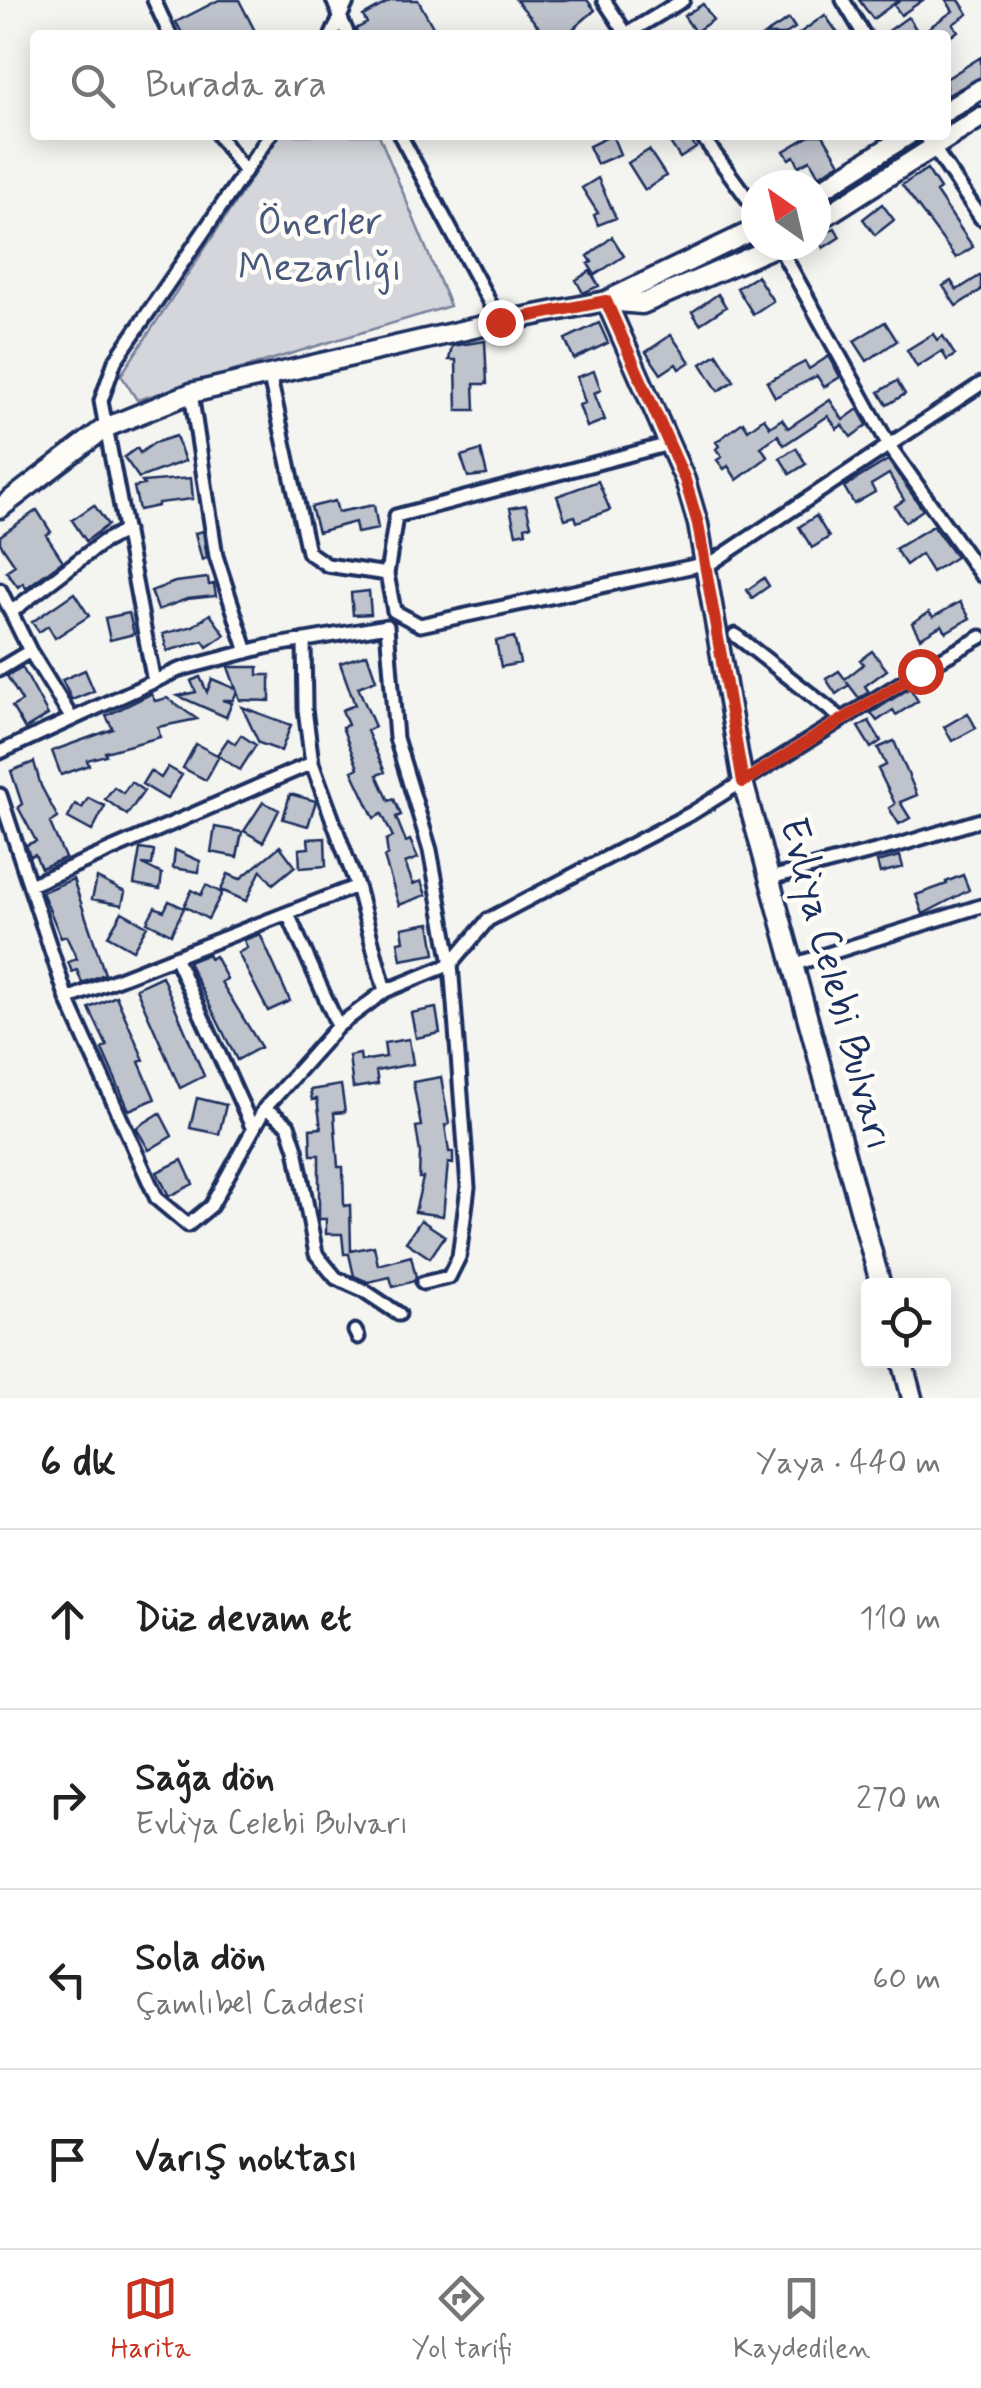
<!DOCTYPE html>
<html lang="tr">
<head>
<meta charset="utf-8">
<style>
	body { margin:0; font-family:Mynerve,sans-serif; background:#f6f6f6; color:#222 }
	.controls { position:absolute; right:30px; bottom:30px; display:grid; overflow:hidden; border-radius:10px; box-shadow:0 5px 25px #0003 }
	.controls button { width:90px; height:90px; display:grid; place-items:center; padding:0; border:0; border-bottom:2px solid #e0e0e0; background:#fff; color:#222; font:50px sans-serif }
	.compass { position:absolute; left:741px; top:170px; width:90px; height:90px; border-radius:50%; background:#fff; box-shadow:0 5px 25px #0003; rotate:326deg }
	.stop { position:absolute; width:30px; height:30px; margin:-22px; border:8px solid #c8321e; border-radius:50%; background:#fff }
	.stop.end { background:#c8321e; border-color:#fff; box-shadow:0 2px 10px #0008 }
	.list { margin:0; padding:0; list-style:none }
	h2 { display:flex; justify-content:space-between; align-items:center; height:130px; margin:0; padding:0 40px; font-size:42px }
	h2 small { font-size:32px; font-weight:400; color:#767676 }
	.list li { display:grid; grid-template-columns:65px 1fr auto; gap:30px; align-items:center; box-sizing:border-box; height:180px; padding:0 40px; border-top:2px solid #e0e0e0 }
	.list b { display:block; font-size:38px; white-space:nowrap }
	.list p { margin:0; font-size:32px; white-space:nowrap; color:#767676 }
	.list em { font-size:32px; font-style:normal; color:#767676 }
	.icon { flex:none; width:55px; height:55px; fill:none; stroke:currentColor; stroke-width:2; stroke-linecap:round; stroke-linejoin:round }
	.map { position:relative; flex:none; width:981px; height:1398px; overflow:hidden }
	.search { position:absolute; background:#fff; box-shadow:0 5px 25px #0003; left:30px; right:30px; top:30px; height:110px; display:flex; align-items:center; gap:25px; box-sizing:border-box; padding:0 35px; border-radius:10px; color:#767676; font-size:38px }
	.sheet { height:850px; background:#fff }
	nav { display:flex; justify-content:space-around; align-items:center; box-sizing:border-box; height:140px; border-top:2px solid #e0e0e0; background:#fff; font-size:28px; color:#767676 }
	nav a { display:grid; justify-items:center; gap:5px }
	nav .on { color:#c8321e }
	.map>svg:first-child { display:block }
	.green { fill:#d4d6db; stroke:#78829c; stroke-width:2.5 }
	.building { fill:#bfc3cc; stroke:#1b2f5e; stroke-width:2.5 }
	.lines { fill:none; stroke-linecap:round; stroke-linejoin:round }
	.minor-casing { stroke:#1b2f5e; stroke-width:19 }
	.primary-casing { stroke:#1b2f5e; stroke-width:25 }
	.minor { stroke:#fdfcf7; stroke-width:11 }
	.primary { stroke:#fdfcf7; stroke-width:18 }
	.route { stroke:#c8321e; stroke-width:12 }
	.labels { text-anchor:middle; dominant-baseline:central; stroke-width:9; stroke-linejoin:round; paint-order:stroke }
	.park-label { font-size:40px; fill:#49597d; stroke:#fdfcf7 }
	.street-label { font-size:40px; fill:#1b2f5e; stroke:#fdfcf7 }
</style>
</head>
<body>
<div class="map">
<svg width="981" height="1398" viewBox="0 0 981 1398">
	<rect width="100%" height="100%" fill="#f4f4f1"/>
	<filter id="ink" filterUnits="userSpaceOnUse"><feTurbulence type="fractalNoise" baseFrequency=".01" numOctaves="2"/><feDisplacementMap in="SourceGraphic" scale="20" xChannelSelector="R" yChannelSelector="G"/><feConvolveMatrix kernelMatrix="1 2 1 2 8 2 1 2 1" color-interpolation-filters="sRGB"/></filter>
	<g filter="url(#ink)">
		<!-- green -->
		<path class="green" d="M280,135H379L450,306L137,400L121,375Z"/>
		<!-- building -->
		<path class="building" d="M219,0H239L257,35H183L176,22Z
			M392,0H418L434,29L424,35H357L356,29L367,23L363,16Z
			M516,0H587L595,10L566,35H526L538,26Z
			M859,0H899L873,19Z
			M901,0H923L901,15L894,5Z
			M946,0H959L968,14L953,24L958,31L946,40V35H931L927,29L953,11Z
			M703,4L713,20L695,32L684,16Z
			M825,15L839,35H797Z
			M908,17L920,35H883Z
			M789,19L795,28L784,35H764Z
			M981,57V77L946,96V79Z
			M612,135L620,154L597,164L589,146Z
			M687,135L696,148L680,158L671,144Z
			M811,135H823L840,163L819,176L810,160L799,166L794,156L789,159L784,151Z
			M649,150L666,176L645,190L628,163Z
			M927,169L940,189L936,192L973,247L956,258L902,185Z
			M598,178L616,218L598,225L594,215L598,213L582,188Z
			M882,204L894,220L875,235L863,219Z
			M835,228L840,237L823,248L817,238Z
			M612,237L624,256L595,275L588,264L592,262L588,256Z
			M590,271L599,286L583,293L576,280Z
			M981,275V290L956,306L943,286L951,281L957,290Z
			M757,276L773,301L753,314L737,288Z
			M718,294L726,307L700,324L692,312Z
			M885,322L897,341L867,361L854,341Z
			M599,323L608,343L574,359L565,339Z
			M933,334L937,340L943,336L955,355L947,360L942,351L917,367L907,350Z
			M671,335L690,362L679,369L676,364L661,374L646,352Z
			M485,341L487,384H474L475,410H457L456,360H449L452,346Z
			M717,354L734,381L718,391L701,364Z
			M829,356L840,377L824,387L817,376L775,397L767,382L805,362L809,369Z
			M594,371L601,390L594,393L605,420L587,427L579,405L585,403L577,377Z
			M897,381L905,394L887,405L879,392Z
			M830,400L843,420L858,409L867,425L851,437L842,425L837,429L828,416L784,445L778,435L761,447L768,457L737,480L728,466L724,469L717,460L722,457L716,449L719,446L716,442L743,422L748,430L764,418L770,427L782,419L788,428Z
			M176,436L185,461L139,478L124,457L137,448L140,453L154,443Z
			M796,448L806,464L790,474L780,458Z
			M481,450L487,475L468,477L461,456Z
			M888,460L923,510L905,522L895,506L904,500L889,474L871,485L875,492L854,504L844,487Z
			M191,478L193,499L158,503V506L139,510L134,487L144,485L142,482Z
			M598,481L610,510L577,522L575,516L565,519L557,496Z
			M335,501L338,512L374,505L378,529L357,533L355,522L318,532L311,507Z
			M94,505L108,525L86,541L72,520Z
			M526,505L531,525L525,527L526,532L516,534L510,508Z
			M37,510L51,532L46,535L63,561L26,588L23,583L18,587L6,571L15,565L0,543V536Z
			M816,516L829,537L812,548L799,527Z
			M933,526L956,557L932,572L921,554L906,565L895,549Z
			M203,531L207,558L202,560L195,533Z
			M208,578L209,585L214,584L216,596L187,599L158,610L151,591L175,582Z
			M764,578L769,586L752,598L747,590Z
			M369,591L371,614L353,615L351,593Z
			M74,593L89,616L55,638L48,626L39,632L32,622Z
			M960,602L970,618L946,632L942,625L920,638L912,623L929,612L933,617Z
			M129,613L134,634L110,640L105,618Z
			M210,614L225,635L207,647L203,641L167,651L163,634L193,626Z
			M514,637L520,663L501,667L496,641Z
			M872,651L887,670L865,686L869,692L859,698L846,681L849,685L836,694L826,679L839,671L845,679L864,664L860,660Z
			M367,654L376,680L358,687L375,727L367,731L385,772L377,775L389,801L394,799L401,815L396,817L406,842L410,840L418,858L405,863L413,884L421,881L426,895L399,905L384,857L388,855L386,840L393,837L382,814L374,818L358,784L352,771L358,768L342,727L348,725L342,710L355,705L340,663Z
			M22,667L48,715L25,729L12,707L22,701L7,676Z
			M228,667H258V675H270V701L240,700L237,692L233,700H222L232,703L226,717L178,696L196,692L191,681L200,677L207,692L212,679L236,689Z
			M85,670L94,691L72,700L62,680Z
			M910,688L918,701L896,715L893,710L877,721L871,713Z
			M151,694L155,701L167,698L197,719L158,727L160,737L105,752L106,755L87,760L89,765L61,775L52,751L113,729L106,716Z
			M242,707L291,725L281,751L259,743Z
			M968,713L976,728L952,741L944,727Z
			M869,721L881,741L871,748L858,727Z
			M241,735L256,745L240,770L217,755L228,739L235,744Z
			M894,741L917,795L900,802L910,818L899,824L889,808L895,804L878,769L886,765L878,748Z
			M196,744L219,756L206,780L183,768Z
			M34,762L41,786L58,818L50,823L65,858L41,868L35,854L30,856L26,845L36,841L18,807L22,804L11,771Z
			M168,767L182,775L167,799L142,784L150,771L161,778Z
			M131,782L144,791L127,815L105,799L114,787L123,793Z
			M290,794L316,801L308,826L283,819Z
			M88,798L105,806L92,831L68,818L75,804L82,808Z
			M263,802L279,810L263,842L244,831Z
			M215,827L242,832L237,857L211,852Z
			M325,838L326,866L300,868L299,849L309,848L308,839Z
			M280,846L295,866L273,884L261,870L246,901L221,890L228,874L240,879Z
			M140,849L154,851L152,865L142,864L162,874L160,889L134,884Z
			M175,850L200,861L199,872L173,868Z
			M900,856L903,867L880,873L877,862Z
			M963,875L969,890L923,914L916,895L947,884L946,882Z
			M97,878L125,892L122,905L92,899Z
			M73,879L105,974L82,983L77,970L72,972L68,962L77,959L66,936L61,938L42,892Z
			M206,885L222,893L208,919L184,906L192,890L201,895Z
			M169,901L184,908L171,934L147,922L155,907L164,911Z
			M122,912L147,926L133,950L108,936Z
			M430,923L435,954L401,960L398,942L404,941L402,928Z
			M260,934L290,1001L268,1011L238,953L247,948L244,940Z
			M208,954L210,959L215,956L227,979L221,982L261,1047L237,1060L188,962Z
			M162,976L204,1076L180,1088L136,988Z
			M116,996L144,1060L139,1062L155,1099L129,1110L102,1049L107,1046L89,1008Z
			M436,1008L440,1033L416,1038L411,1013Z
			M409,1039L413,1064L376,1071L378,1084L353,1088L349,1056L360,1054L361,1061L386,1057L384,1043Z
			M441,1077L449,1124L445,1125L449,1152H453V1164L448,1163L443,1216L415,1212L423,1178H419L420,1153L416,1127L421,1126L413,1082Z
			M341,1085L345,1112L334,1113L338,1167H343L344,1206L350,1205L351,1251L374,1246L378,1265L411,1256L416,1277L414,1281L393,1287L390,1277L368,1282L354,1276L349,1254H344L342,1234H326V1219H319V1155H311L310,1129L321,1128L317,1099L312,1100L310,1090Z
			M197,1098L226,1105L219,1134L190,1128Z
			M160,1113L172,1136L149,1150L136,1128Z
			M182,1160L193,1184L169,1196L157,1172Z
			M421,1220L445,1236L430,1258L406,1242Z"/>
		<g class="lines">
			<!-- minor casing -->
			<g class="minor-casing">
				<path id="minor" d="M154,0L170,35
					M333,0L348,35
					M604,0L627,35
					M843,0L864,35
					M332,35L348,0
					M625,35L683,0
					M218,135L245,172
					M400,135L500,322
					M701,135L756,210
					M925,135L981,218
					M778,245L890,447L981,575
					M269,373L308,552L327,565L387,574
					M191,393L216,556L247,652
					M669,444L396,516L387,574L394,611L420,625L713,562L981,384
					M0,590L30,651L0,669
					M11,612L103,542L126,530
					M735,635L842,719
					M304,640L305,709L312,763L357,886L385,991
					M30,651L72,719
					M154,682L101,401L115,361L270,135
					M0,752L181,669L265,647L387,626L396,738L430,850L451,964L468,1187L459,1257L449,1277L423,1283
					M0,795L67,999L157,1199L188,1225L211,1206L265,1108L338,1026L385,991L451,964L488,920L692,813L920,671L981,637
					M770,878L899,845L981,820
					M30,885L312,763
					M288,914L338,1026
					M175,957L253,1129
					M802,962L981,906
					M67,999L357,886
					M265,1108L288,1125L296,1149L316,1254L336,1278L363,1290L399,1314
					M355,1331L358,1337"/>
			</g>
			<!-- primary casing -->
			<g class="primary-casing">
				<path id="primary" d="M946,111L981,89
					M816,193L908,135
					M816,222L981,117
					M606,301L685,480L698,524L743,782L881,1286
					M607,301L642,304L779,245
					M0,508L105,428L191,393L500,322L606,301L756,229
					M902,1360L912,1398"/>
			</g>
			<!-- minor -->
			<use href="#minor" class="minor"/>
			<!-- primary -->
			<use href="#primary" class="primary"/>
		</g>
	</g>
	<g class="lines" filter="url(#ink)">
		<!-- route -->
		<path class="route" d="M500,322L606,301L685,480L698,524L743,782L920,671"/>
	</g>
	<g class="labels">
		<!-- park labels -->
		<g class="park-label">
			<text x="320" y="223">Önerler<tspan x="320" dy="46">Mezarlığı</tspan></text>
		</g>
		<!-- street labels -->
		<g class="street-label">
			<text transform="translate(835 984) rotate(75)">Evliya Celebi Bulvarı</text>
		</g>
	</g>
</svg>
<div class="controls">
<button><svg class="icon" aria-label="locate" viewBox="0 0 24 24"><circle cx="12" cy="12" r="6"/><path d="M12 2v4M12 18v4M2 12h4M18 12h4"/></svg></button>
</div>
<svg class="compass" viewBox="-18 -18 36 36"><path d="M0-13l5 13h-10z" fill="#e53935"/><path d="M0 13l5-13h-10z" fill="#767676"/></svg>
<div class="stop" style="left:920px;top:671px"></div>
<div class="stop end" style="left:500px;top:322px"></div>
<div class="search"><svg class="icon" aria-label="search" viewBox="0 0 24 24"><circle cx="10" cy="10" r="6"/><path d="M15 15l6 6"/></svg>Burada ara</div>
</div>
<section class="sheet">
<h2>6 dk<small>Yaya · 440 m</small></h2>
<ul class="list">
<li><svg class="icon" aria-label="ahead" viewBox="0 0 24 24"><path d="M12 20V5M6 11l6-6 6 6"/></svg><div><b>Düz devam et</b></div><em>110 m</em></li>
<li><svg class="icon" aria-label="right" viewBox="0 0 24 24"><path d="M7 20v-9h11M14 6l5 5-5 5"/></svg><div><b>Sağa dön</b><p>Evliya Celebi Bulvarı</p></div><em>270 m</em></li>
<li><svg class="icon" aria-label="left" viewBox="0 0 24 24"><path d="M17 20v-9H6M10 6l-5 5 5 5"/></svg><div><b>Sola dön</b><p>Çamlıbel Caddesi</p></div><em>60 m</em></li>
<li><svg class="icon" aria-label="arrive" viewBox="0 0 24 24"><path d="M6 21V4h12l-3 4 3 4H6"/></svg><div><b>Varış noktası</b></div></li>
</ul>
</section>
<nav>
<a class="on"><svg class="icon" aria-label="map" viewBox="0 0 24 24"><path d="M3 6l6-2 6 2 6-2v14l-6 2-6-2-6 2zM9 4v14M15 6v14"/></svg>Harita</a>
<a><svg class="icon" aria-label="directions" viewBox="0 0 24 24"><path d="M12 3l9 9-9 9-9-9zM9 14v-3h6M13 9l2 2-2 2"/></svg>Yol tarifi</a>
<a><svg class="icon" aria-label="saved" viewBox="0 0 24 24"><path d="M7 4h10v16l-5-4-5 4z"/></svg>Kaydedilen</a>
</nav>
</body>
</html>
